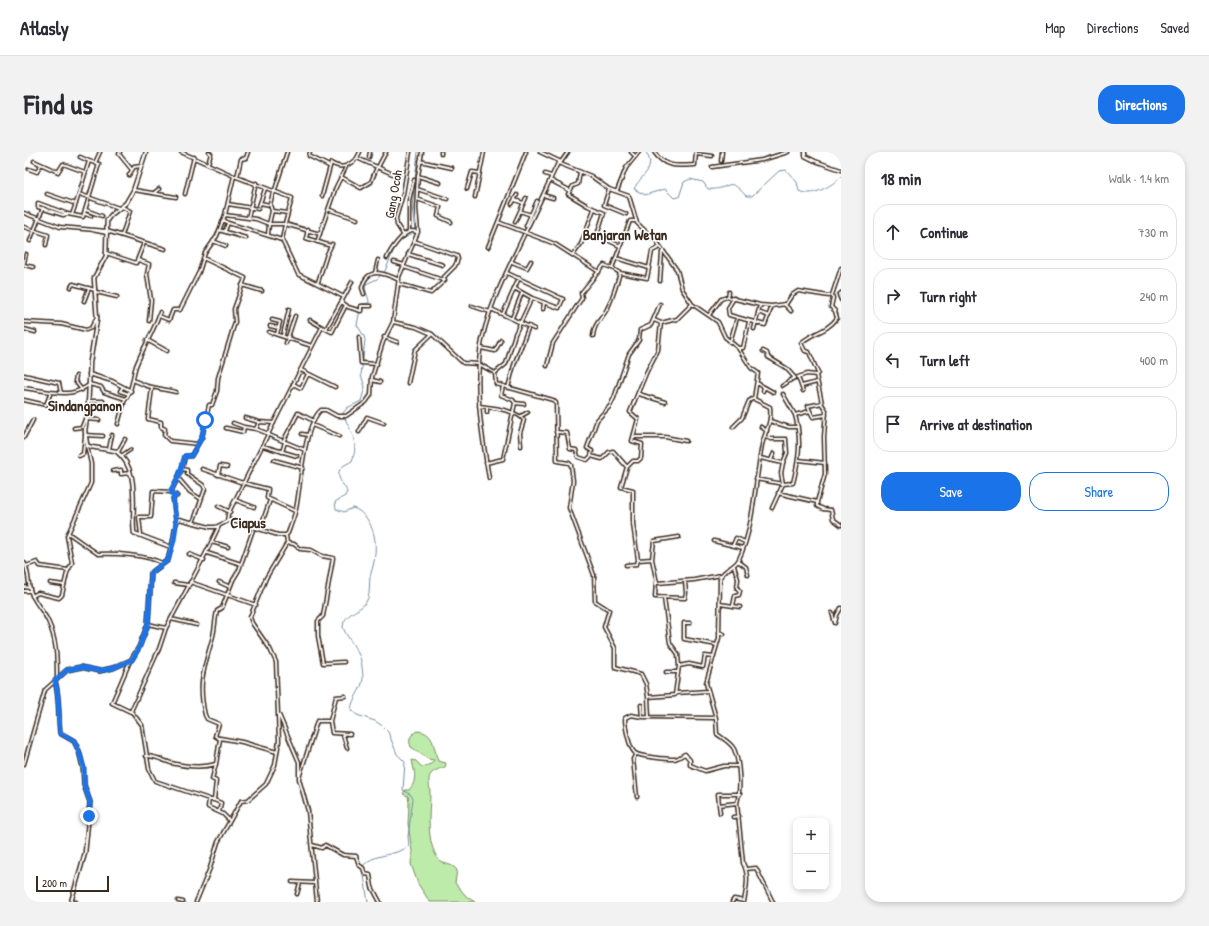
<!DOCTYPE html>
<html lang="en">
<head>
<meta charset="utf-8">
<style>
	body { margin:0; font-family:"Patrick Hand",sans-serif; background:#f2f2f3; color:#2b2b33 }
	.controls { position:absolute; right:12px; bottom:12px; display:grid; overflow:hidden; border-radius:8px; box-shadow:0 2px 6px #0003 }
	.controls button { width:36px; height:36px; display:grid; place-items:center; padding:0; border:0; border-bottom:1px solid #e1e1e2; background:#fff; color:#2b2b33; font:20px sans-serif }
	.scale { position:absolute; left:12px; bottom:10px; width:73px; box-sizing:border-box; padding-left:4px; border:2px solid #3b2a1e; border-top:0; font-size:11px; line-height:14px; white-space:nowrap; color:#3b2a1e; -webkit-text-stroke:3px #fff; paint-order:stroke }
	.stop { position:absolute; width:12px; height:12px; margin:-9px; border:3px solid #1a73e8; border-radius:50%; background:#fff }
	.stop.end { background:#1a73e8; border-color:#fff; box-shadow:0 1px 4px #0008 }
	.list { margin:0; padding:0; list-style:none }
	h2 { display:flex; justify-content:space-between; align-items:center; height:52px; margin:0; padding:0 16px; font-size:17px }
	h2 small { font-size:13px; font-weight:400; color:#7c7c81 }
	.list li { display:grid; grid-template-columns:26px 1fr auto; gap:12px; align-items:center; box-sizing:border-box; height:56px; margin:0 8px 8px; padding:0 8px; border:1px solid #e1e1e2; border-radius:16px }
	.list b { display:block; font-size:15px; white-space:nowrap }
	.list em { font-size:13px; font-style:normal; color:#7c7c81 }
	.actions { display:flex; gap:8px; padding:12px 16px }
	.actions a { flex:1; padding:9px 0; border:1px solid #1a73e8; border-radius:16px; text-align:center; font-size:14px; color:#1a73e8 }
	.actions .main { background:#1a73e8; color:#fff }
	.icon { flex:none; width:22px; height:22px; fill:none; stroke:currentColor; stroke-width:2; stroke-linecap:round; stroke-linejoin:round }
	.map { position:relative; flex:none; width:817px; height:750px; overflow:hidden; border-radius:16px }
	header { display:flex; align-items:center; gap:24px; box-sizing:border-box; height:56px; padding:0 20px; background:#fff; border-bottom:1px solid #e1e1e2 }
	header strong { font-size:19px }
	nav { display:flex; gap:22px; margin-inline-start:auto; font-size:14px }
	.intro { display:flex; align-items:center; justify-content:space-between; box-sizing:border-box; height:96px; padding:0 24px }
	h1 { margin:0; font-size:28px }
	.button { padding:10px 18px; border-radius:16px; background:#1a73e8; color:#fff; font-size:14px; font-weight:700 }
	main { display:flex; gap:24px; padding:0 24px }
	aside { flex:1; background:#fff; border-radius:16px; box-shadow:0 2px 6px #0003 }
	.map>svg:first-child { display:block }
	.green { fill:#bcebaa; stroke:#7c8a64 }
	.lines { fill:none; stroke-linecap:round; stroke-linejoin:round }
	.stream { stroke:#728c9f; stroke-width:1 }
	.minor-casing { stroke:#3b2a1e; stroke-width:5 }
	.tertiary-casing { stroke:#3b2a1e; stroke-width:5.5 }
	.minor { stroke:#fff; stroke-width:2 }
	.tertiary { stroke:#fff; stroke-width:2.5 }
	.route { stroke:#1a73e8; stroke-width:5 }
	.labels { text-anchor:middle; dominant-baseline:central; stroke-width:3; stroke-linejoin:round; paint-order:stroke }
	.street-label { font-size:13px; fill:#3b2a1e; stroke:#fff }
	.quarter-label { font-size:15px; font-weight:bold; fill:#3b2a1e; stroke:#fff }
</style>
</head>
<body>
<header>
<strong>Atlasly</strong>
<nav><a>Map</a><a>Directions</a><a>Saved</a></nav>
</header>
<div class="intro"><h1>Find us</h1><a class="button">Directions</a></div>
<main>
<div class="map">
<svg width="817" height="750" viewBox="0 0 817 750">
	<rect width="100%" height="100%" fill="#fff"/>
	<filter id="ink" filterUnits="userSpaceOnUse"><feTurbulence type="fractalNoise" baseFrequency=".025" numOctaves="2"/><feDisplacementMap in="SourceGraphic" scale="8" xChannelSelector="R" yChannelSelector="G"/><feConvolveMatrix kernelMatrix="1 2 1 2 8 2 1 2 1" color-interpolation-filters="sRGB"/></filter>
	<g filter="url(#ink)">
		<!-- green -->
		<path class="green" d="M393,579C411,580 409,595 414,609L422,611L421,615C417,616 409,619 407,622C403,626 406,635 406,640C406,661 401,689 415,708C419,713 428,711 433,718L431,731L443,745L451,750H406L394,732L387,712L388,699L384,672L385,651L384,644L379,642L381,638H385C394,628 390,619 388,608L392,609L398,615L407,612L410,608L404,607L387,595C384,588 386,583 393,579Z"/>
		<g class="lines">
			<!-- stream -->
			<path class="stream" d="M622,0C633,18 617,22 610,37L621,43L641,37L650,46L655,45L660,30L666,27L679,30L684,37C707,39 703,22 722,44H728L755,19L762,18L773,30L775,39C788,46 807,34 817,25
				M374,91L391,79L388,55L394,0
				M339,714C348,701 371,705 385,694L384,684L389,647L387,643L379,638L381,610L373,602L364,580L357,573L351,569L333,563L327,558C328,546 338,538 339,527C339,521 338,514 337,509C335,498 318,479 319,474C320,460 340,459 344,446C346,440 345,432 346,425C348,417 351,409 351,401C353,384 346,362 329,356L320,360L312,357L311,350L321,344L323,340C321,332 310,326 317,316C319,313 325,311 328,309C336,288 325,279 319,261L323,256L337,249L341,235L337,223L341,188L340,184L333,173L337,152L345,151C345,144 340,140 342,132L353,127L361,119L372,93
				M339,717L344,750"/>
			<!-- minor casing -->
			<g class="minor-casing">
				<path id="minor" d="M96,0L95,2L108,18
					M157,0L210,24L201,63L232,67L245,72L248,59L246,53L236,51L234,57L204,52
					M286,0L285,4L305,14
					M336,0L333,6L371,23
					M502,0L474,70L531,92L575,120
					M516,0L537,10
					M607,0L611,4
					M630,0C641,16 653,14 671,13L672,0
					M781,0V4L791,9L817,18
					M417,2V0
					M672,2L688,4
					M56,5L65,9L55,42L95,56
					M345,5L346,0
					M10,9L34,20L39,12L61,20
					M65,9L71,11L76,0
					M396,9L428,16
					M697,9L698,0
					M184,11L187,2L185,0
					M534,11L567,24L585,37L605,44L613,71L633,90L653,118L658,137L668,152L694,170L701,185L714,196L727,216L734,221L730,247L746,255C748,271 741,279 738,293C731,328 730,376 715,407C711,416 699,417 696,426L695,486L682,531L692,566L693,582C698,586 707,591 710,597C716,611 717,637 713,651L719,711C726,725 722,736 720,750
					M354,15L362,0
					M688,15L738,8L764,0
					M5,17L13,20L16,13
					M556,20L554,32L549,34L544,42L564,54L580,61L573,83L596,94
					M521,22L527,24
					M105,23L110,15L117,14
					M210,24L268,46L261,72H245L244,83
					M394,24L416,31
					M213,25L217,7L222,6L224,0
					M317,25L337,36L347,30L353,15
					M526,28L545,38
					M393,37L423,47
					M443,37L448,20L456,21
					M585,37L580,53L602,62
					M110,38L152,45
					M593,39L602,16L615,0
					M131,40L135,37
					M250,41L263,0
					M23,42L52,52
					M161,42L170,5
					M519,43L529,46
					M298,44L307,11C318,18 324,14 333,6
					M451,45L460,0
					M393,47L416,55L414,64L427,70
					M491,48L499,51
					M236,51L241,37
					M488,52L493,43
					M246,53L249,40
					M98,55L106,59L98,83
					M62,58L78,64
					M306,58L333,67
					M248,59L264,61
					M496,59L507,63
					M0,61L36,75L83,79L141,97
					M44,62L39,63L14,55V51L44,62L59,65L75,12L71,11
					M61,62L67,64
					M48,63L55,42
					M224,66L232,31
					M200,68L204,71L201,79
					M491,70L502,46
					M261,72L296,82
					M502,74L513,49
					M0,75L24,83L22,93
					M284,77L282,86L307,94
					M68,78L83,81
					M195,78L222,86
					M385,80V48L390,28
					M380,84L373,73L372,66L379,42L386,0
					M258,88L261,72
					M6,89L19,56
					M189,89L202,94
					M293,90L312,35L322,15
					M464,95L474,70
					M82,101L112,111L120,91
					M384,102L419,113
					M549,103L557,92L570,57
					M363,106C366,99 379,79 388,79C390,79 392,80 394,80
					M592,106L625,116L628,99L636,95
					M114,108L125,112L123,122L127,148L125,169
					M370,110L380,113
					M488,110L503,116L507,109
					M0,111L2,102
					M0,113L9,115
					M380,115L419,128
					M351,121L354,108
					M483,121L539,147L535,156L508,146L490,136
					M596,121L623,126L625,116
					M636,129L638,100
					M294,130L303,102L308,92
					M375,132L407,141L421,128L420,125L431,114L434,107L433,104L390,89
					M218,133L238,139
					M47,135L49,132L71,138
					M72,140L93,145
					M817,141L815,143L817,148
					M340,142L338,136C343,114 360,121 375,128
					M320,145L328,130
					M704,145L705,140
					M710,146L704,156L705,163L741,173L748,154
					M60,149L65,136
					M318,150L324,155L337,159V154H347
					M760,152L767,159
					M448,154L466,160
					M467,157L510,177
					M519,157L520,151
					M734,160L745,164
					M479,162L495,126
					M685,163L697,147L703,145L736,153L748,154L762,152L768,143L774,139L805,144L808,143
					M135,164L145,168L149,158H156L175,120L181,101L193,84L201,63
					M488,166L498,141
					M248,168L256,170L253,182
					M286,168L298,175
					M630,168L637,171
					M0,170L37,172L62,178L67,176L73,165
					M369,170L392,175L408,182L439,211L455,212L471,221L472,232L529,248L532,251L533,309L545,311L547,313L549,329L545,356L570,423L571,449L585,458L580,475L591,496V515L617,522L622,532L624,545
					M246,174L255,176
					M0,177L11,180
					M302,177L308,180L322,153
					M730,177L736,153
					M245,180L288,194
					M259,183L265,157
					M569,184C570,171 578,167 583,157C589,146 592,133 596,121L588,116
					M335,185L337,211L353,212
					M360,185L373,190
					M123,188L143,199
					M706,190L713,166
					M262,191L271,164
					M457,196L471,199L477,188
					M715,196H719L725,170
					M739,199L743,201L744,205L762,216L771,226
					M523,214L529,191L558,146L557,141L580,113L588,116L606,69H612
					M277,218L311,235
					M471,221L482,212L491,182L508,146
					M65,222L88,229L107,239
					M0,223L35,231L37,241
					M792,223L794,221L785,200L781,199L777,191C789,180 803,180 813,166L811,159L807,155L809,146L808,143L817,116
					M52,224L51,229L58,238
					M774,225L783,222L792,223L798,251L784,254L786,259
					M774,225L779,239
					M109,228L123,234L152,240
					M348,228L356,230
					M384,231L391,198L408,182
					M733,231L749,240
					M65,232L77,235L80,240L102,247C109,236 108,226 112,214C119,196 130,179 136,160
					M269,232L277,236L284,222
					M758,234L770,226
					M778,234L793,230
					M0,236L27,240
					M98,236L96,239L105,242
					M128,236L124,267L137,270V275L141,277L140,283L146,289L174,292
					M484,236L490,213L505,174
					M739,239L740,235
					M615,242L641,250
					M759,242L771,263
					M0,248L22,253L27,240C43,242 51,242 65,233
					M64,249H79
					M491,251L500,252
					M455,254L463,255
					M463,260V255C474,256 494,260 500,268L496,281L497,294
					M497,264L504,260
					M221,266L235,270L232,277L245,282
					M62,267L75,268
					M746,269L765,275H774
					M235,270L250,271
					M209,271L220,275
					M94,272L101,247
					M288,273L315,284
					M709,275L718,266L725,249L730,246
					M737,275L743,279
					M50,276L58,275L63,262
					M202,276L219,280L220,275L232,277
					M335,280L343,265L360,271
					M532,280L543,281L546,297L552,298L554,305L563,308L567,304
					M278,282L284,283
					M61,283L79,284
					M245,283L259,289
					M0,285L9,268
					M610,285H641L662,289
					M741,285L747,287H762L763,301L759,311
					M239,294L273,304
					M85,297L88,283
					M281,298L259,289L260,288L274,261L290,269
					M94,300L101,287
					M258,300L261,290
					M55,304L59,302L61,284
					M97,304L106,298
					M736,306L759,311L757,321L759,332L748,356
					M250,308L279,316
					M747,308L750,301
					M775,308L801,311
					M462,311L479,307L491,251L489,248L477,243L479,234
					M603,315L609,309H614L617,306L618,292L608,289L614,267L606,260L623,219L634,198L637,171L653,167L668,152
					M158,317L163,318V322L179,333L181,337L169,371
					M178,317L216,330L244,337L243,346L271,359
					M89,319L97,318V322L106,321
					M194,323L196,314L203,315
					M154,326L166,340L177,347
					M465,326C458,284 451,241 456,199C462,159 482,121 499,85C511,61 522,36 534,11L537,10L544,0
					M732,327L759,332L769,331C775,307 778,288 771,263L786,259L789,265L802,263
					M148,340L153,344L149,346L152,370
					M754,341L793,350V354L799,357L807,358L809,367L817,373
					M211,348L230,355
					M793,350L801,322L800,285L802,258L797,251
					M194,354L206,360
					M203,369L204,362L298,175L302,177L320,145L274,122L258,88L204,71
					M236,377L246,348
					M44,381L74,402C92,401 122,403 138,411
					M117,383L115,365H127L129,339L147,340L158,317L161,304H167L178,285L185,253H188L193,239L194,226L211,170L210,157L221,126L179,106
					M690,389L719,396
					M188,390L204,395
					M263,391L270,392L276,397L287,398L298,404L309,406L299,464L294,469V484L299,511L320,510
					M709,393L712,386L721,390
					M147,395C151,387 149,373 155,367L186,375H192L206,368L254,383H262L264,381C267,373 270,365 272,357C277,333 279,274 297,258H302L313,264H322L342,250L347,243L348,225L359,190L369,170L375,125L394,80L392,56L394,24L398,0
					M183,401L217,412
					M165,402L180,408
					M628,407L630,389L655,385
					M614,408L628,407L633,431L670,428L697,423
					M714,409L722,415L724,423
					M0,410C6,421 3,433 8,443C12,452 20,460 24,469C33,488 33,507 33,527
					M602,413L613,412L614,408L609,372V338L597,335L603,315L589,299L585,300L578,307L567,304L568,299L563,296L573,268L586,254L590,246L605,202L615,188L616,178L627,173L636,152
					M2,414L13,410L16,414L44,418
					M166,430L232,453
					M195,430L206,435
					M632,430L631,445L661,446L662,441L661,429
					M26,431L40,433
					M150,431L164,433
					M0,435L6,436
					M0,439H6
					M8,444L14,441L35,446L38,443L43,421L48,411L43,384L67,331V312L63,294
					M640,446L646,491L654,502L655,514
					M696,452L716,455
					M709,454L711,444L715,443L716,439L713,436L714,427L710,414
					M808,461L811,471L813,463L817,456
					M147,467L173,473
					M666,471H660V487L693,493
					M124,472L142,476C160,442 179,409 195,374
					M142,476L135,497L107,559L118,573L125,617L131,629L185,647L184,655L199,662L205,668
					M695,480L700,482
					M106,509L88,551L107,560
					M642,520H653
					M652,541L684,539
					M617,553L618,565L692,566
					M255,563L275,610V627L284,659L293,750
					M618,565L607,563L601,566C601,574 605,596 611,601C616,605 644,607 650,607C654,607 658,603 661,602L666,608V613L681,619L700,614H714
					M625,565L624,545L651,543L655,514L665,512L679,515L681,504L690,505
					M306,569L308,581L326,582
					M319,583L323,596
					M196,586L218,590L253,600
					M612,602L609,607L613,645
					M122,604C132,604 138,608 147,611C160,614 179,616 192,612L196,587L191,584L195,572L183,567L181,563C173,529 181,515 189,484C191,476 191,467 193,459L198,456L209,428L215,418L230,375
					M0,612L21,538L31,529
					M275,626L293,569H306L312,545L321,544
					M185,648H190L197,651L195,660
					M190,648L192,629L188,627L192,612
					M695,653L694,642H716
					M696,661L695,653L713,651
					M709,665L715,664
					M288,693L298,696L301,693L319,703L332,704L335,713L339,716L341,722L346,723L348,735L356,750
					M722,717L732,716L749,750
					M268,730L290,731
					M273,742L276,731
					M154,749L159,750
					M47,750H52
					M172,750L186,716L194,690L217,649L224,648L242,632L251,613L255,589L252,510L246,497L228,471L226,465L242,426L263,391L262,383
					M708,750L710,747L720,749"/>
			</g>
			<!-- tertiary casing -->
			<g class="tertiary-casing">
				<path id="tertiary" d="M47,750L61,701L66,650L60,633L59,616L55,599L50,589L36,581C34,563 36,546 31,529L43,518L57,515L75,519L89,516L107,508L115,495L124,472L127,421L144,408L147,395L110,381C107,355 117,318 92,299L67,295L63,293L61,279L64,257L66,210L73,167L70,126L82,104L83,68L87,63L102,51L109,39L122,0"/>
			</g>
			<!-- minor -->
			<use href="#minor" class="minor"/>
			<!-- tertiary -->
			<use href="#tertiary" class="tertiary"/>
		</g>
	</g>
	<g class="lines" filter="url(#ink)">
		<!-- route -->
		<path class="route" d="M65,664L66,650L60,633V616L55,599L50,589L36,581C34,563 36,546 31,529L43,518L57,515L76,519L89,516L108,508L115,496L124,472L127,421L144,408L150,388L152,371L149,346L152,344L147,340V338L155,324L161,304H167L178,285L181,268"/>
	</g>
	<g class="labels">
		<!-- street labels -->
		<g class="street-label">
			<text transform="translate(369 42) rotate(-80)">Gang Ocoh</text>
		</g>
		<!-- quarter labels -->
		<g class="quarter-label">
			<text x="601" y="82">Banjaran Wetan</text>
			<text x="61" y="253">Sindangpanon</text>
			<text x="224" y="370">Ciapus</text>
		</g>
	</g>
</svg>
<div class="controls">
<button>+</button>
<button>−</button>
</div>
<div class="scale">200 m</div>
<div class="stop" style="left:181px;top:268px"></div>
<div class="stop end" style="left:65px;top:664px"></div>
</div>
<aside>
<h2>18 min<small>Walk · 1.4 km</small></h2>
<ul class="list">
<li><svg class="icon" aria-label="ahead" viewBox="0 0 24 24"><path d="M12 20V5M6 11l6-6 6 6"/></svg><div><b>Continue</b></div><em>730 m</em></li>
<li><svg class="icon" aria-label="right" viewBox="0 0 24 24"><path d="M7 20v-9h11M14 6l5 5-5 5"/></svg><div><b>Turn right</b></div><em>240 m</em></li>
<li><svg class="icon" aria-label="left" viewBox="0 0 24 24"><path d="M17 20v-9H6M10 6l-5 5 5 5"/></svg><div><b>Turn left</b></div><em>400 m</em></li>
<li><svg class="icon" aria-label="arrive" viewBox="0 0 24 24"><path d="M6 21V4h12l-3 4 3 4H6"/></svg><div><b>Arrive at destination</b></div></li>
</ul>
<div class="actions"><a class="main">Save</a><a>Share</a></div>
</aside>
</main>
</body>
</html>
